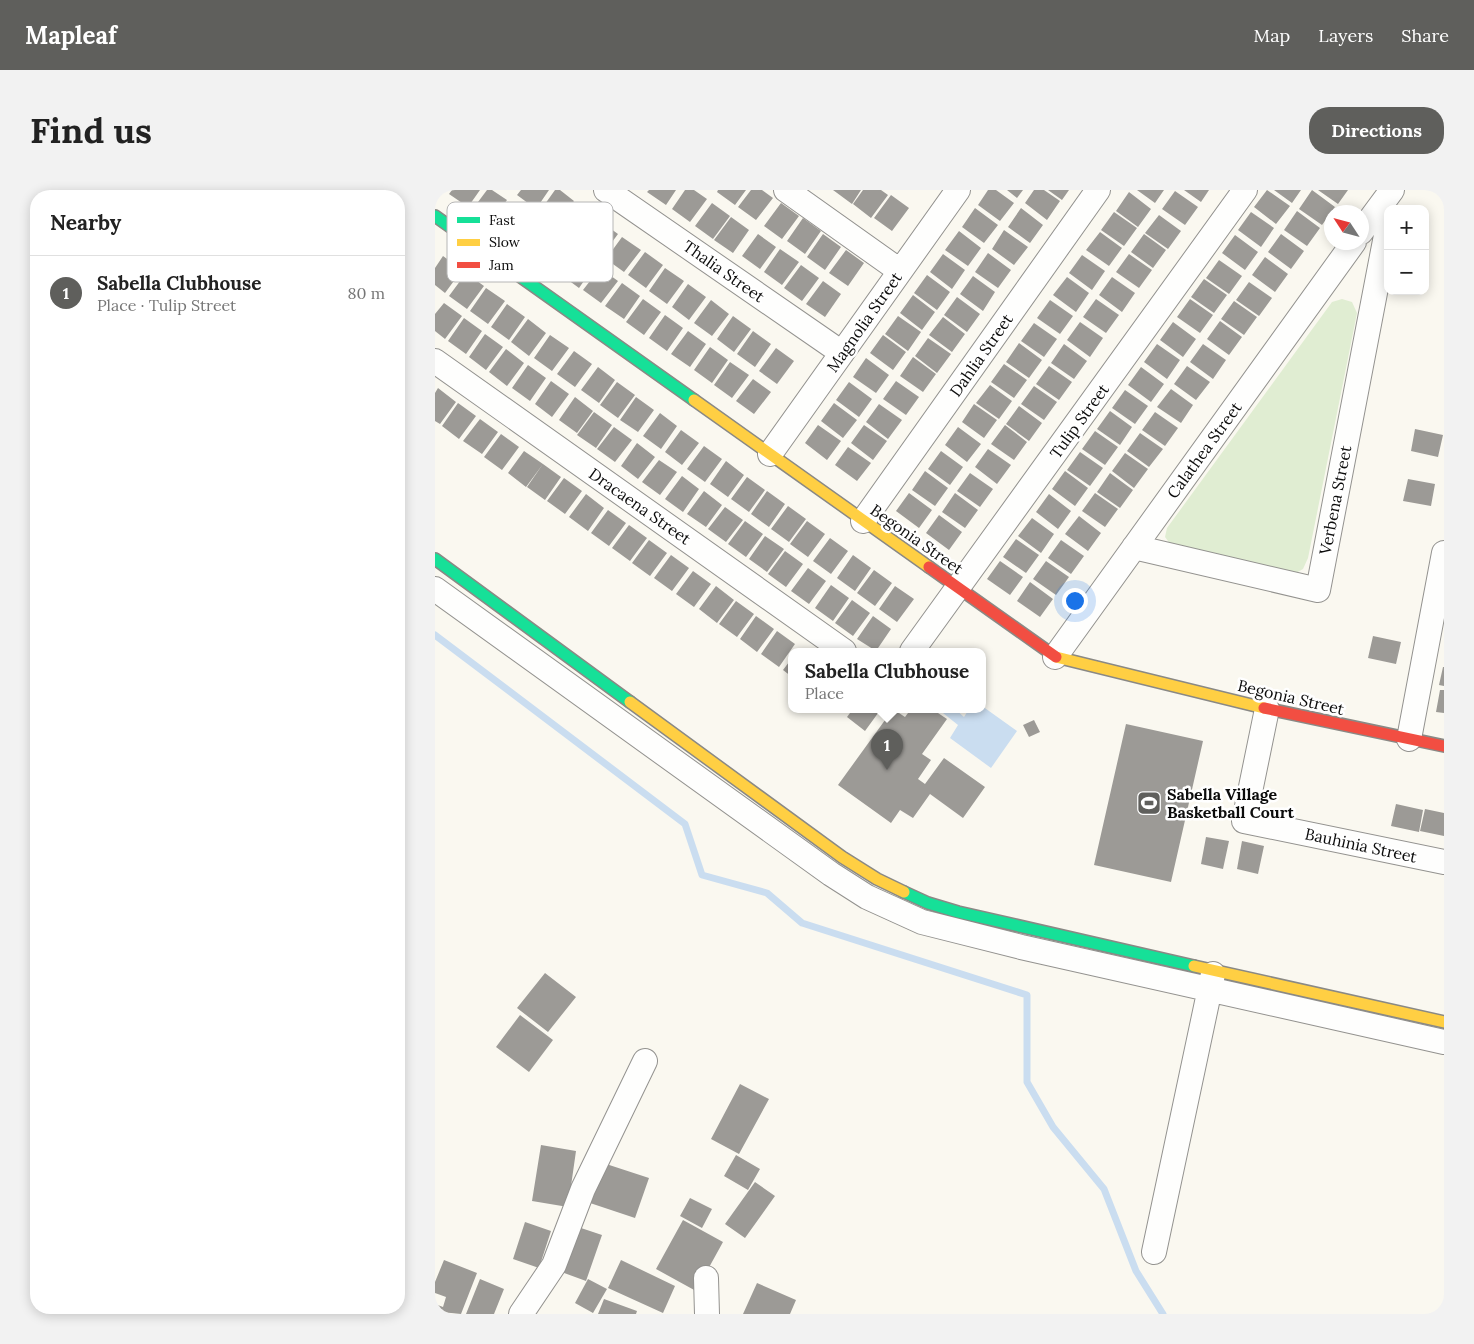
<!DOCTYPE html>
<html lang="en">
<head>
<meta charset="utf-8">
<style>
	body { margin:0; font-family:Lora,serif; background:#f2f2f2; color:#222 }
	.controls { position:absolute; right:15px; top:15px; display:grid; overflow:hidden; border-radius:10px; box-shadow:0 2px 12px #0003 }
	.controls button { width:45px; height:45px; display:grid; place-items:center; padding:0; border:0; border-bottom:1px solid #e0e0e0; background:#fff; color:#222; font:25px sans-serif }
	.compass { position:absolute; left:889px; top:15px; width:45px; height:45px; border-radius:50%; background:#fff; box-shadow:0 2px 12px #0003; rotate:306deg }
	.you { position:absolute; left:639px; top:410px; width:18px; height:18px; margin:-12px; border:4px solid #fff; border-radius:50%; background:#1a73e8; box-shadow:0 0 0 8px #1a73e833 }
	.badge { display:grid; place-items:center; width:32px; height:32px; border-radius:50%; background:#5f5f5c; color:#fff; font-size:16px; font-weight:700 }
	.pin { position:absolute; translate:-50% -41px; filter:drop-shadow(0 1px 2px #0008) }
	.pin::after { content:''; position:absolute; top:26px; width:18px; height:15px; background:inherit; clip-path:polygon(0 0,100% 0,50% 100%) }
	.popup { position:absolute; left:353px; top:458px; width:198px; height:65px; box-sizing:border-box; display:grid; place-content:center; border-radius:10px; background:#fff; filter:drop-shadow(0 1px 4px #0005); font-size:16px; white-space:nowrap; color:#767676 }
	.popup b { font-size:19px; color:#222 }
	.popup::after { content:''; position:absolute; left:50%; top:100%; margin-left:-10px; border:10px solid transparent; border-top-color:#fff }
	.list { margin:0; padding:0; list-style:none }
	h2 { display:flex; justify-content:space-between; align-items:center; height:65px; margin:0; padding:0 20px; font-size:21px }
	h2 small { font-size:16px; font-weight:400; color:#767676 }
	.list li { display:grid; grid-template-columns:32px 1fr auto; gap:15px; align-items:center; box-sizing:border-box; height:75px; padding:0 20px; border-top:1px solid #e0e0e0 }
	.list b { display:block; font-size:19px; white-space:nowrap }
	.list p { margin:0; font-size:16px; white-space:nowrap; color:#767676 }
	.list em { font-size:16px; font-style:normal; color:#767676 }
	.map { position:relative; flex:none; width:1009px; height:1124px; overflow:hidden; border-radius:20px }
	header { display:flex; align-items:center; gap:30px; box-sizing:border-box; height:70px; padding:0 25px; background:#5f5f5c; color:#fff }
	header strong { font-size:24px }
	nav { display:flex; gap:28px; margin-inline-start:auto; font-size:18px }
	.intro { display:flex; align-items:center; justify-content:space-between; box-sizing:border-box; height:120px; padding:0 30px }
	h1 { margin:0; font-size:35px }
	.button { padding:12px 22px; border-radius:20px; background:#5f5f5c; color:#fff; font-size:18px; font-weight:700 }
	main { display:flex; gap:30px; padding:0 30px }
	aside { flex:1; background:#fff; border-radius:20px; box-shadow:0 2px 12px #0003 }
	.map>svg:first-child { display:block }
	.green { fill:#e0edd2 }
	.water { fill:#caddf0 }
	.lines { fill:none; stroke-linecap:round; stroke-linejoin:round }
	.stream { stroke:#caddf0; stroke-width:7 }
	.building { fill:#9c9a96 }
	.street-casing { stroke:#93928f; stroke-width:26 }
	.fast-casing { stroke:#8a8985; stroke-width:14 }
	.slow-casing { stroke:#8a8985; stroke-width:14 }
	.jam-casing { stroke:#8a8985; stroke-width:14 }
	.street { stroke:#fefefd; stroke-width:24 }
	.fast { stroke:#16e098; stroke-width:11 }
	.slow { stroke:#ffcf43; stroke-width:11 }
	.jam { stroke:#f24e42; stroke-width:11 }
	.labels { text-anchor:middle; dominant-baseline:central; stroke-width:5; stroke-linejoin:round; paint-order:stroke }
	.street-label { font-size:16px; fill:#0c0c0c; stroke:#fff }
	.poi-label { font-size:16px; font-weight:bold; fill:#0c0c0c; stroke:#fff; text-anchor:start }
	.key { fill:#fff; stroke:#b6b6b6; stroke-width:1 }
	.key-label { font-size:14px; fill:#0c0c0c }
</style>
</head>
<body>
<header>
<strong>Mapleaf</strong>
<nav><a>Map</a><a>Layers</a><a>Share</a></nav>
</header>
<div class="intro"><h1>Find us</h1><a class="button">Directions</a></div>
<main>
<aside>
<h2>Nearby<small></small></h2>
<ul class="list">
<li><span class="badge">1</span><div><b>Sabella Clubhouse</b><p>Place · Tulip Street</p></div><em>80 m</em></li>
</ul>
</aside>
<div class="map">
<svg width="1009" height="1124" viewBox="0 0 1009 1124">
	<rect width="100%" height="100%" fill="#faf8f0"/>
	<!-- green -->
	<path class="green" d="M907,109L917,112L922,123L873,368L868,379L861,383L736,355L730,347L732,338L897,112Z"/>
	<!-- water -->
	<path class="water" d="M547,516L582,541L556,578L515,548L523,535L503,519H520L529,527L534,519H547Z"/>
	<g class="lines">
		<!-- stream -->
		<path class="stream" d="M0,445L250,634L267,685L332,703L367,733L592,805V892L618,937L669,999L701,1081L728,1124"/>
	</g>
	<!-- building -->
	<path class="building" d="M17,0H45L33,17L14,4Z
		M52,0H57L72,10L55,33L37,20Z
		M86,0H114L101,19L82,5Z
		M120,0H125L139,11L123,34L105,21Z
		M214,0H241L231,15L212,2Z
		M250,0H259L272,9L255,32L237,19Z
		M283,0H311L300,15L282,2Z
		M316,0H327L338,8L321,30L303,17Z
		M398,0H426L417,14Z
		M428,0H446L453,5L436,28L418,14Z
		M553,0H561L579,13L565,31L543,15Z
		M572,0H588L582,8Z
		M599,0H609L625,11L612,30L590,13Z
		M613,0H634L627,10Z
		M702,0H729L720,13Z
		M749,0H774L766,12Z
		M832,0L855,16L841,34L819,17Z
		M839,0H866L857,13Z
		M877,0L900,17L887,35L864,19Z
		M883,0H913L903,14Z
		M740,1L763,17L750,35L727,19Z
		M694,2L716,19L703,37L681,21Z
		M456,5L474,18L457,41L439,28Z
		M76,13L94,26L78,49L60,36Z
		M277,13L295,26L278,49L260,36Z
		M346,13L364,26L347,49L329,36Z
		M142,15L160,28L144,50L126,37Z
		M540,18L563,35L549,53L527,37Z
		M586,18L608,35L595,53L573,37Z
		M862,21L885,38L872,56L849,40Z
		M679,22L702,38L689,56L666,40Z
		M816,22L839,38L826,57L803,40Z
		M724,25L746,41L733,59L710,43Z
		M296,27L314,40L298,63L279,50Z
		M368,28L386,41L370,64L352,51Z
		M99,29L117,42L100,65L82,52Z
		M165,31L183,44L166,67L148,54Z
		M569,40L593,57L579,75L557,59Z
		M524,41L546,58L533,76L510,60Z
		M665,42L687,58L674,76L651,60Z
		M323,44L341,57L325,79L307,66Z
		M388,44L406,57L390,80L372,67Z
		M709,44L731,60L718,78L696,62Z
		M846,44L869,61L856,79L833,62Z
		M119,45L138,58L121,81L103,68Z
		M800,45L823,62L810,80L787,63Z
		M187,47L206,60L189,82L171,69Z
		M345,59L364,72L347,95L329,82Z
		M411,60L429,73L413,96L394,83Z
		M142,62L160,75L144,98L125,84Z
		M210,62L228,75L211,98L193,85Z
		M553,63L576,80L563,98L540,82Z
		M508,64L530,80L517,99L495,82Z
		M694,64L717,80L704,98L681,82Z
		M647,65L670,81L657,100L634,83Z
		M8,66L27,80L10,103L0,95V78Z
		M830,67L853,84L840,102L817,85Z
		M784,70L807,86L794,104L771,88Z
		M366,75L384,88L367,111L349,98Z
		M165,78L183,91L166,113L148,100Z
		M230,78L249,91L232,114L214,101Z
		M31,83L49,96L32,119L14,106Z
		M492,85L515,102L502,120L479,103Z
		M538,86L560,102L548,121L525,104Z
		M632,87L654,103L641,122L618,105Z
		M677,87L700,103L687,122L664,105Z
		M769,89L792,105L779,123L756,107Z
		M388,91L406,104L390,127L371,114Z
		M814,92L837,108L824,126L801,110Z
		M187,93L205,106L189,129L170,116Z
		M253,94L271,107L254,130L237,117Z
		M51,98L70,111L53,134L35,121Z
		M478,105L500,122L487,140L465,123Z
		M522,107L545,124L532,142L509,125Z
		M208,109L226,122L209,145L191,132Z
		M661,109L684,125L671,143L648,127Z
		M755,109L778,125L765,143L742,127Z
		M276,110L294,124L277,146L259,133Z
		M615,110L638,126L625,144L602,128Z
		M799,111L822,127L809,145L786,129Z
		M9,113L27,126L10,149L0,141V124Z
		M72,114L90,127L74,150L56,137Z
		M230,125L248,138L232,161L214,148Z
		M298,126L316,139L299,162L282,149Z
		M463,126L486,142L473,161L450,144Z
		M508,127L530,144L517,162L494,145Z
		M29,128L47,141L31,164L13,151Z
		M93,129L111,143L94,166L76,152Z
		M785,131L807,147L794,165L772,149Z
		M645,132L668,148L655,167L632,150Z
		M738,132L761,149L748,167L725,150Z
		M599,133L622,149L609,167L586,151Z
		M253,141L271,154L255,177L236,164Z
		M318,141L336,154L320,177L302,164Z
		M50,144L68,157L51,180L34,167Z
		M115,145L134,158L117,181L99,168Z
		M448,145L471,162L458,180L435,163Z
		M493,148L516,164L502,183L480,166Z
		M584,153L607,170L594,188L571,172Z
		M629,154L652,171L639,189L616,173Z
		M722,154L745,170L732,189L709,172Z
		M768,154L791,170L778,189L755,172Z
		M275,157L293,170L277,193L259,180Z
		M341,158L359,171L342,194L324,181Z
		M71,159L89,173L72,196L54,182Z
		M139,161L157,174L140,197L122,184Z
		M478,167L501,184L488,202L465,186Z
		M431,168L454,185L441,203L418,187Z
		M295,172L314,185L297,208L279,195Z
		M569,174L592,190L579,208L556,192Z
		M93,175L111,188L95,211L77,198Z
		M614,176L637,192L624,210L601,194Z
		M752,176L775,192L761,210L739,194Z
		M163,177L180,190L164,213L146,200Z
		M706,177L729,194L716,212L693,195Z
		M318,189L336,202L319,224L301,211Z
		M116,191L134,204L117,227L100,214Z
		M461,191L484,207L471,225L448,209Z
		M182,192L200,205L183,228L165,215Z
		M414,192L437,209L424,227L401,210Z
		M555,195L577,211L564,229L541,213Z
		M599,196L622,212L609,230L586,214Z
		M3,198L21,212L5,234L0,231V203Z
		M736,199L758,215L746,233L722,217Z
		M690,200L713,216L700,234L677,218Z
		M140,207L158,221L142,243L124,230Z
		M201,207L219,220L203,242L185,230Z
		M23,213L41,226L24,249L7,236Z
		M399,213L422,230L408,248L386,231Z
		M444,214L467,230L453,249L431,232Z
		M539,214L562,230L549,248L527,232Z
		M584,216L607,233L594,251L571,234Z
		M675,221L697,237L685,255L662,239Z
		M159,222L177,235L161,258L142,245Z
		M720,222L743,238L730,256L707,240Z
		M225,223L242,236L226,259L208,246Z
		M45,229L63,242L47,264L28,251Z
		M383,235L406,251L392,270L370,253Z
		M429,235L452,251L438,270L416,253Z
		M570,235L592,252L579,270L556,254Z
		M179,237L197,250L180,272L162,259Z
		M523,237L546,254L532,272L510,255Z
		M980,239L1008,245L1003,267L976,261Z
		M246,240L264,253L247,275L230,262Z
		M660,241L683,257L670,275L647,259Z
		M705,243L728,259L714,277L692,261Z
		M66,244L84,257L67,280L49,267Z
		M202,253L220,267L203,289L186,276Z
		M269,256L287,269L270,292L252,279Z
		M413,257L436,273L422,291L400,275Z
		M553,259L576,275L562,294L540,277Z
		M89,261L108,274L91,297L73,283Z
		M506,261L528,277L515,295L493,279Z
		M645,262L668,278L655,296L632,280Z
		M690,263L713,279L699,298L677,281Z
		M224,270L242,282L225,305L207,292Z
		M291,271L309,285L293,307L275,294Z
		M108,274L126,287L110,310L92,297Z
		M490,281L513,298L500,316L477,300Z
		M630,281L653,298L640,316L617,299Z
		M535,283L558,299L545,317L522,301Z
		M675,283L698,300L685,318L662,302Z
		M247,286L264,299L248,322L230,309Z
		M312,287L330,300L314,322L296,309Z
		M129,288L147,301L130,324L112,311Z
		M973,289L1000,294L996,316L968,311Z
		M269,301L287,315L271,337L252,324Z
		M332,301L350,314L334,337L316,324Z
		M474,303L497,320L484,338L461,321Z
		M520,303L543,320L530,338L507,322Z
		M660,303L683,319L670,337L647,321Z
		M151,304L169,318L153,341L134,327Z
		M614,304L636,321L623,339L601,322Z
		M353,316L371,329L354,352L336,339Z
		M290,317L308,330L291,352L273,339Z
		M173,320L191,333L174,356L156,343Z
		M504,325L527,342L514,360L491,343Z
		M644,326L666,343L653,361L630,344Z
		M597,328L619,344L606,363L583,346Z
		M310,331L328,344L311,367L293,354Z
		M372,331L390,344L373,367L355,354Z
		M194,335L212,348L195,371L177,358Z
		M330,346L349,359L332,382L314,369Z
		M395,348L413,361L396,384L378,371Z
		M581,349L604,365L591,383L568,367Z
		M214,350L232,363L215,386L197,373Z
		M626,350L649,366L636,384L613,368Z
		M350,361L368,374L351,397L333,384Z
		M236,365L254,378L237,401L219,388Z
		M418,365L436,378L420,401L402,388Z
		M565,371L588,387L575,405L552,389Z
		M611,371L634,387L621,405L598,389Z
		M373,378L391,391L374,414L356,401Z
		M439,380L457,393L440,416L422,403Z
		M258,381L276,394L259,417L241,404Z
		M595,392L618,409L605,427L582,411Z
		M396,395L414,408L398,431L380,418Z
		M281,396L299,410L282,433L264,419Z
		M460,396L479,409L462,432L444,419Z
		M417,410L435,423L418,446L400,433Z
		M301,411L319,424L302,447L284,434Z
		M321,426L339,439L322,462L305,449Z
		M438,426L456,439L441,461L422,449Z
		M342,441L360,454L344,477L326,464Z
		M938,446L966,452L961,474L933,468Z
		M357,468V487L348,480Z
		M1008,477H1009V496L1004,495Z
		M1005,500H1009V523L1001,522Z
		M418,519H446L430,541L412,527Z
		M458,519L470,527L476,519H497L512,529L487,564L496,570L483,589L490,594L509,568L550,597L528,628L495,604L478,628L465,620L456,633L403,595Z
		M599,530L605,542L594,547L588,535Z
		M691,534L768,551L736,692L659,675Z
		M961,614L988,620L984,642L956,636Z
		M990,619L1009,623V646L985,641Z
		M771,647L794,651L788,679L766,674Z
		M807,651L829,656L823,684L802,679Z
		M110,783L141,807L113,842L82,818Z
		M85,825L118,850L94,882L61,857Z
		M305,894L334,909L304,964L276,949Z
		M106,955L141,961L133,1017L97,1011Z
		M301,965L325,979L313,1000L289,986Z
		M162,971L214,988L200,1028L149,1011Z
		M320,992L340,1006L310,1048L290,1034Z
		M255,1008L277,1019L267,1038L245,1026Z
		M248,1030L288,1052L261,1101L221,1079Z
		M90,1032L116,1041L104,1078L78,1069Z
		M137,1035L167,1045L151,1091L121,1080Z
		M9,1070L42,1083L26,1124L6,1122L5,1124H0V1114L8,1117L11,1107L0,1103V1092Z
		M186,1070L240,1096L228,1123L173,1098Z
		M45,1089L69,1099L59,1124H31Z
		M153,1089L172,1099L158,1123L140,1113Z
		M322,1093L361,1110L355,1124H308Z
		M169,1109L202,1121L201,1124H163Z"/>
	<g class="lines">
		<!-- street casing -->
		<g class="street-casing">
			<path id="street" d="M171,0L407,163
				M351,0L465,81
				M926,42L957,0
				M0,171L409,461
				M335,264L523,0
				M428,331L663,0
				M699,357L883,400L953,35
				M0,399L396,684L432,707L487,732L586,757L1009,852
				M477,461L810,0
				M620,467L919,52
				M832,519L809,631L1009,672
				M974,549L1009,363
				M719,1062L778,784
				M271,1088L272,1124
				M86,1124L119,1075L148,999L210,871"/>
		</g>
		<!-- fast casing -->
		<g class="fast-casing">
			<path id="fast" d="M0,26L259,210
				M0,369L195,512
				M469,702L493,713L523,722L759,776"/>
		</g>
		<!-- slow casing -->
		<g class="slow-casing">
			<path id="slow" d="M259,210L494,377
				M621,467L829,518
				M195,512L407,667L442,689L469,702
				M759,776L1009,832"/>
		</g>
		<!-- jam casing -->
		<g class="jam-casing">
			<path id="jam" d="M494,377L621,467
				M829,518L1009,556"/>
		</g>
		<!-- street -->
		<use href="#street" class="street"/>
		<!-- fast -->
		<use href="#fast" class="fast"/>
		<!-- slow -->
		<use href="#slow" class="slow"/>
		<!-- jam -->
		<use href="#jam" class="jam"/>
	</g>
	<!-- icons -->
	<defs>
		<g id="stadium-square" transform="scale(1.25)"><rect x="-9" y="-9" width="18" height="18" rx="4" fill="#5f5f5c" stroke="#fff"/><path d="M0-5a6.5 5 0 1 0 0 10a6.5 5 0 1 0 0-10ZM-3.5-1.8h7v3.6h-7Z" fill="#fff"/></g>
	</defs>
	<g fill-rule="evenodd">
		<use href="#stadium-square" x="714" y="613"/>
	</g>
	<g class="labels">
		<!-- street labels -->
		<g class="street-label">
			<text transform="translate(289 81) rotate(35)">Thalia Street</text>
			<text transform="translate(429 132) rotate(-55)">Magnolia Street</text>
			<text transform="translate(546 165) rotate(-55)">Dahlia Street</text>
			<text transform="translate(644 231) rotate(-54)">Tulip Street</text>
			<text transform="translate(769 260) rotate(-54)">Calathea Street</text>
			<text transform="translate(900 310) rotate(-79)">Verbena Street</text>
			<text transform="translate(205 316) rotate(35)">Dracaena Street</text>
			<text transform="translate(482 349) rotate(35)">Begonia Street</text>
			<text transform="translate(856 507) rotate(13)">Begonia Street</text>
			<text transform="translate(926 655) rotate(12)">Bauhinia Street</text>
		</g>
		<!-- poi labels -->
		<g class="poi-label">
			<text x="732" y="604">Sabella Village<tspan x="732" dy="18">Basketball Court</tspan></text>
		</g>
	</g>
	<!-- legend -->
	<rect x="12" y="12" width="166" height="80" rx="8" class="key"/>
	<rect x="22" y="27" width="23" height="6" fill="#16e098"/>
	<rect x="22" y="49" width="23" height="7" fill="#ffcf43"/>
	<rect x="22" y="72" width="23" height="6" fill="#f24e42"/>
	<g class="key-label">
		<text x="54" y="35">Fast</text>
		<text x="54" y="57">Slow</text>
		<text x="54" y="80">Jam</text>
	</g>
</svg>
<div class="controls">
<button>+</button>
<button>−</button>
</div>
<svg class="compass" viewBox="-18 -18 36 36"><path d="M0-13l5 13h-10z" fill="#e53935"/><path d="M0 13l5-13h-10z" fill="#767676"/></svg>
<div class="you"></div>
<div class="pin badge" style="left:452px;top:580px">1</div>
<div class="popup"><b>Sabella Clubhouse</b>Place</div>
</div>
</main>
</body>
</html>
